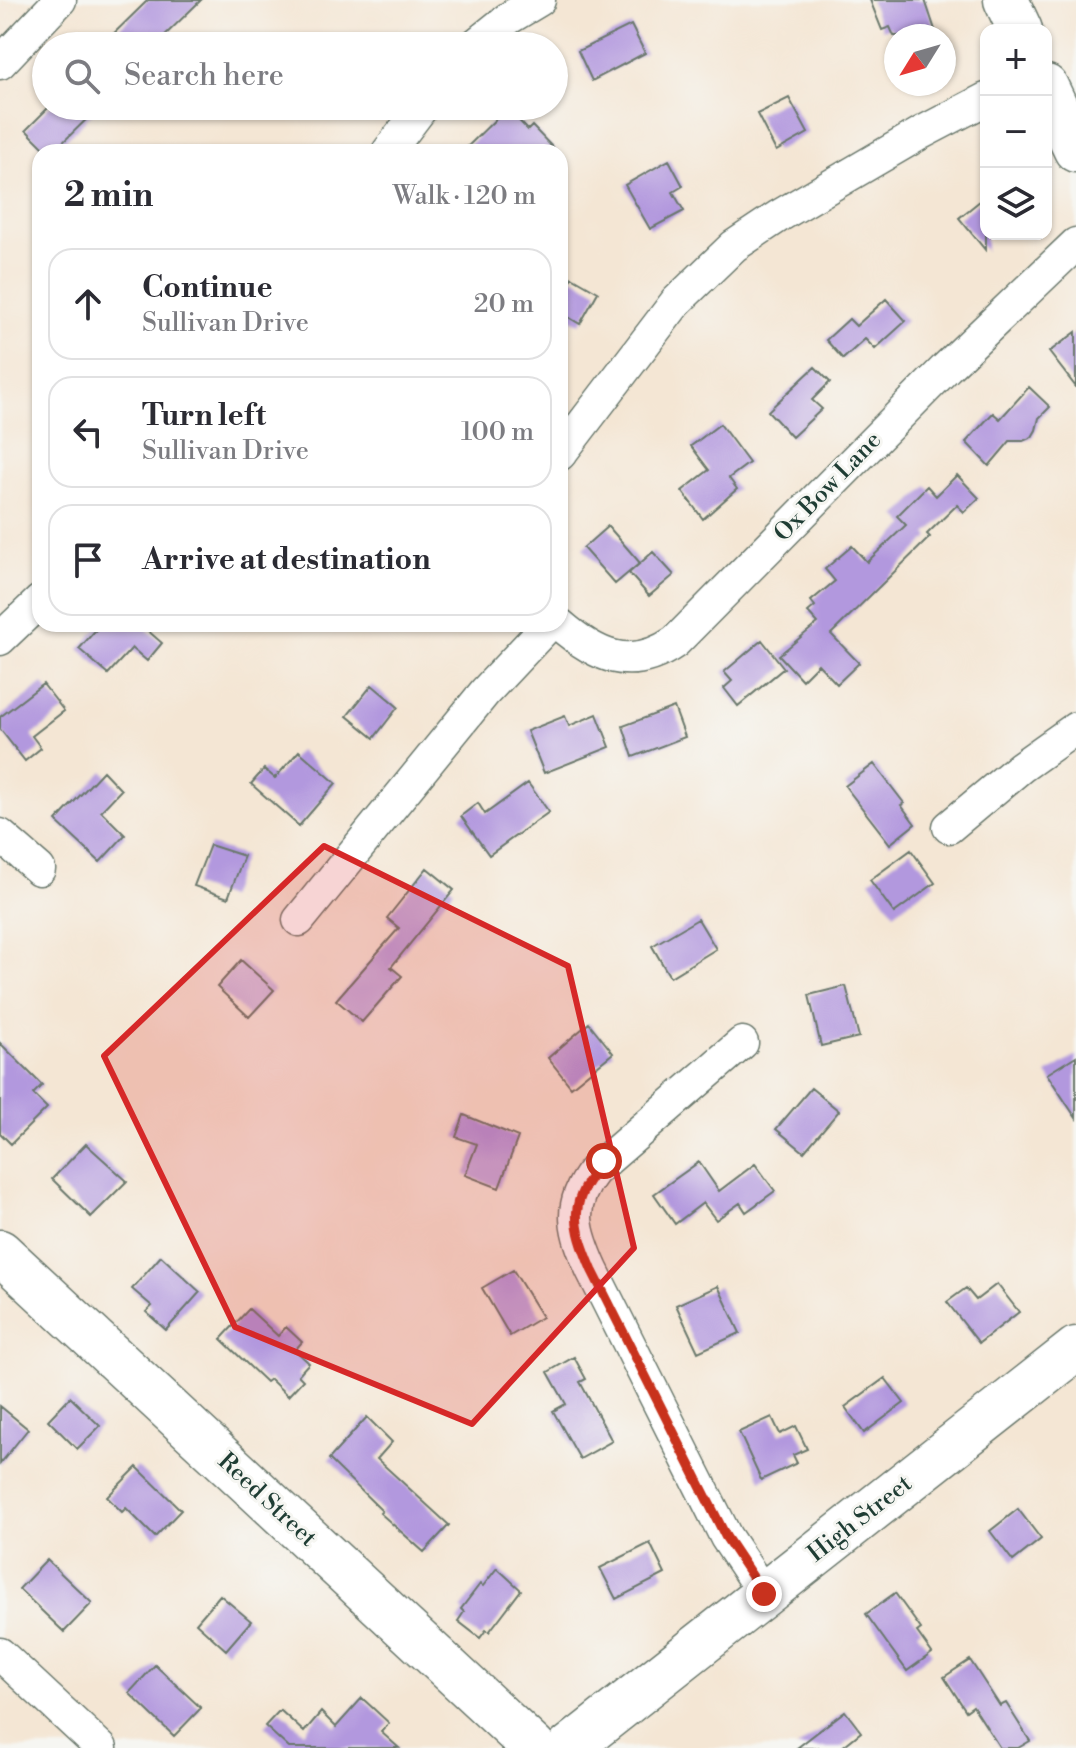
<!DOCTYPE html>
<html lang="en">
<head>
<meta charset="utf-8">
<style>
	body { margin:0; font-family:"Libre Bodoni",serif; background:#f7f7f7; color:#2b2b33 }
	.controls { position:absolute; right:24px; top:24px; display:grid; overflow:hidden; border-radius:16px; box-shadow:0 2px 6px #0004 }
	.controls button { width:72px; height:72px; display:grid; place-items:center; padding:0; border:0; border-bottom:2px solid #e1e1e2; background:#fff; color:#2b2b33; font:40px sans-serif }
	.compass { position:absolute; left:884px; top:24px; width:72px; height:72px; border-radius:50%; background:#fff; box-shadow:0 2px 6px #0004; rotate:233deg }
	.stop { position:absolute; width:24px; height:24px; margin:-18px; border:6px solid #c8321e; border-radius:50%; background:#fff }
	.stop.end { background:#c8321e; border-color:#fff; box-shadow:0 2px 8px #0008 }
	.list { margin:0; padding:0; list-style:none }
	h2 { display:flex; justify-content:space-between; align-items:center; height:104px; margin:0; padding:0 32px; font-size:34px }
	h2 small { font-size:26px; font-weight:400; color:#7c7c81 }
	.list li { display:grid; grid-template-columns:52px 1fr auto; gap:24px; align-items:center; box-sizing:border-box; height:112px; margin:0 16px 16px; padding:0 16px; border:2px solid #e1e1e2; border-radius:24px }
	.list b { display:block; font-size:30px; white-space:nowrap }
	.list p { margin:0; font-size:26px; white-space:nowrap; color:#7c7c81 }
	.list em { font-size:26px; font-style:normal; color:#7c7c81 }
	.icon { flex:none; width:44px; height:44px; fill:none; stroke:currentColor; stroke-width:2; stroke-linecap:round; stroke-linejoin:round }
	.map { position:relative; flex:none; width:1076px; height:1748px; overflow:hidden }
	.search { position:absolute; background:#fff; box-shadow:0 2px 6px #0004; left:32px; top:32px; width:536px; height:88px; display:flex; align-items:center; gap:20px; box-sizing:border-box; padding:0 28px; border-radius:44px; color:#7c7c81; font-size:30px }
	.panel { position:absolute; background:#fff; box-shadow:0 2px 6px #0004; left:32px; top:144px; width:536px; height:488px; border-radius:24px }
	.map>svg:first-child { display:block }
	.building { fill:#b298de }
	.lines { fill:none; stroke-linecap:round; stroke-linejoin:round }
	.street-casing { stroke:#6a786c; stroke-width:35 }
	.secondary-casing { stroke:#6a786c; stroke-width:47 }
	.street { stroke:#fff; stroke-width:32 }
	.secondary { stroke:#fff; stroke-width:44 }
	.route { stroke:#c8321e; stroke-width:10 }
	.marked { fill:#d62828; fill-opacity:0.2; stroke:#d62828; stroke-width:6; stroke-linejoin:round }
	.labels { text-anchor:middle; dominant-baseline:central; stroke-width:6; stroke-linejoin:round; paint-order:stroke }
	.street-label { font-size:24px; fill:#1f3d34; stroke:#f6f6f2 }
</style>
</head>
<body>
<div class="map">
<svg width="1076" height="1748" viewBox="0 0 1076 1748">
	<rect width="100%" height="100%" fill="#f6f6f2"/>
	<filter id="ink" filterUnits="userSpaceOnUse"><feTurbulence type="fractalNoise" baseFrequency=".0125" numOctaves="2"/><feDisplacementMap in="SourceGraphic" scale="16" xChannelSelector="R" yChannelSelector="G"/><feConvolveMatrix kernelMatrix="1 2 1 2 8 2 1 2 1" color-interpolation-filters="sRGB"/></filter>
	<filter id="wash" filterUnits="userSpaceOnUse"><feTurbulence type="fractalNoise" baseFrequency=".006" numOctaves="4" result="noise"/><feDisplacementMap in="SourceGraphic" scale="32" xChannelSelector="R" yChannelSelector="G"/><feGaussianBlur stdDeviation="1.8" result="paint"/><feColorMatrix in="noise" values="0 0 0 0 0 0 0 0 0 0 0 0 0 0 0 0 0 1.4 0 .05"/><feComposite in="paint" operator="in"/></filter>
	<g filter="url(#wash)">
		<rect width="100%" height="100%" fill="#f4e6d4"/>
		<g id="blocks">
			<!-- building -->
			<path class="building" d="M148,0H201L154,46H101Z
				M870,0H925L937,36H894L890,27L882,30Z
				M631,25L645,53L592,81L578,51Z
				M789,98L808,133L776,151L757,114Z
				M50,106H100L53,152H48L26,130Z
				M507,108L528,130L532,126L557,152H462Z
				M669,160L683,186L673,192L684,211L650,229L625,185Z
				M986,196V251L959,218Z
				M572,277L598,292L580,324L560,312V298Z
				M886,299L906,321L875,349L865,339L843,359L826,340L849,319L856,326Z
				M1076,332V387L1049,352Z
				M815,367L830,382L812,400L822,409L792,437L768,411Z
				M1029,387L1050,407L1039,418L1036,430L1032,437L1023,441H1010L989,466L966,442L993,413L1000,419Z
				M720,424L749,463L729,478L737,489L703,519L682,491L709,470L691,446Z
				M957,475L979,498L964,512L957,505L927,534L930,537L831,634L859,663L837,684L818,664L802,680L779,655L818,623L808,612L815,606L811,601L835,581L825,569L852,546L867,562L906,525L897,516L927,486L936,496Z
				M608,526L640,563L615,584L583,548Z
				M653,552L674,575L649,596L629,573Z
				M101,624H152L147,630L162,643L147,661L132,648L108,674L79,649Z
				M762,640L784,668L738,706L724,688L732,681L724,672Z
				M43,684L64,711L32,736L41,748L25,761L0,729V717Z
				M372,685L398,707L374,738L347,716Z
				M674,707L685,737L633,757L623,726Z
				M597,714L610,747L544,773L527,731L565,716L569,726Z
				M299,751L336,783L299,826L251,784L264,769L275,778Z
				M874,764L904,803L901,805L915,824L890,844L845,786Z
				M103,771L121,790L101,811L125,835L100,862L56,821Z
				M528,783L549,812L489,855L461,816L478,803L485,814Z
				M210,845L244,856L228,898L194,886Z
				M911,850L935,883L894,913L870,880Z
				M427,868L454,890L391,967L402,976L362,1022L336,1000L399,928L387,918Z
				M698,919L716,949L670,977L652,946Z
				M241,960L274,990L249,1017L217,987Z
				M846,986L859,1037L821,1046L809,995Z
				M589,1023L613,1053L571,1087L548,1058Z
				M0,1043L42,1085L33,1094L47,1108L11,1144L0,1133Z
				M1076,1056V1118L1047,1074Z
				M811,1088L839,1111L804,1152L776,1129Z
				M464,1115L518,1137L499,1188L465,1175L477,1144L456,1137Z
				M86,1144L127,1181L91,1217L52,1179Z
				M699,1162L719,1191L755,1164L775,1191L746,1212L740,1203L716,1220L703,1203L675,1224L654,1194Z
				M161,1256L200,1292L166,1330L146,1312L152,1306L132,1289Z
				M513,1270L542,1317L510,1336L482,1288Z
				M997,1284L1019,1312L979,1343L947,1302L966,1288L976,1300Z
				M718,1286L740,1333L698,1352L676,1305Z
				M249,1309L278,1336L286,1327L302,1342L295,1350L309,1363L298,1375L303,1380L288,1396L270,1379L266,1382L221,1339Z
				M574,1357L586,1379L580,1382L612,1441L580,1459L553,1411L566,1404L548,1372Z
				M885,1378L904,1403L864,1433L845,1407Z
				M70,1397L100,1426L77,1449L48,1420Z
				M0,1406L28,1429L0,1464Z
				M367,1417L392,1442L377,1459L449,1525L424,1552L380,1513L382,1511L329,1459Z
				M772,1417L780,1434L796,1426L807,1449L793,1455L797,1463L761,1480L739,1432Z
				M137,1467L181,1510L155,1537L126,1508L122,1512L107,1497Z
				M1018,1509L1041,1539L1013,1561L990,1531Z
				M650,1543L665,1574L616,1599L600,1568Z
				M47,1560L92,1603L64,1632L19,1589Z
				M497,1568L521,1590L489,1632L486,1630L480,1638L458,1621L464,1612L461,1609L480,1584L483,1586Z
				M895,1593L921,1629L917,1632L932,1653L907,1671L866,1614Z
				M220,1595L251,1621L226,1650L196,1623Z
				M970,1660L1000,1706L1006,1703L1030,1741L1018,1748H1000L973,1706L966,1711L944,1677Z
				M155,1665L201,1708L174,1736L129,1693Z
				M362,1698L389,1723L381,1732L399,1748H289L265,1726L280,1710L304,1732L321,1712L336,1727Z
				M845,1711L861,1732L841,1748H797Z"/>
		</g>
	</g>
	<g filter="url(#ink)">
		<use href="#blocks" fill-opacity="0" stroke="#6a786c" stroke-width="2"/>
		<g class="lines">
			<!-- street casing -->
			<g class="street-casing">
				<path id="street" d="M474,46L509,18L539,0
					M0,63L60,0
					M388,152L423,106
					M560,454L676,302L734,246L779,216L921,133L986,99
					M559,624C596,656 630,673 675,642L947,367L1076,244
					M0,639L40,601
					M949,827L1021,767L1076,728
					M0,835L39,869
					M299,920L485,692L549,624
					M742,1043L594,1171C566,1206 575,1232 592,1270L726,1537L764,1594
					M0,1654L101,1748"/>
			</g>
			<!-- secondary casing -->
			<g class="secondary-casing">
				<path id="secondary" d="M1006,0L1020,30
					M1046,87L1076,150
					M0,1252L534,1748
					M569,1748L1076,1349"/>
			</g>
			<!-- street -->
			<use href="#street" class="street"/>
			<!-- secondary -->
			<use href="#secondary" class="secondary"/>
		</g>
	</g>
	<g class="lines" filter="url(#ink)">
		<!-- route -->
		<path class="route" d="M604,1161C568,1200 572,1223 592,1270L726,1537L764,1594"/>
	</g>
	<!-- marked area -->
	<path class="marked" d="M324,846L568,966L634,1248L472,1424L235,1327L104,1056Z"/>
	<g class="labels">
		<!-- street labels -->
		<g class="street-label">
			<text transform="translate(828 487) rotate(-46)">Ox Bow Lane</text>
			<text transform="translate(267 1500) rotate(43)">Reed Street</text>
			<text transform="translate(860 1519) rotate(-38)">High Street</text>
		</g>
	</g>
</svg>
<div class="controls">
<button>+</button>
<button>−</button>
<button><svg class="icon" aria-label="layers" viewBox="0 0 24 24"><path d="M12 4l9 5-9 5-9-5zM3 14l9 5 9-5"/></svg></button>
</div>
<svg class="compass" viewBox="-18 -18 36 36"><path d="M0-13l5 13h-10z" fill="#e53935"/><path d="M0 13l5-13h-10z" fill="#7c7c81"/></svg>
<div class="stop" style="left:604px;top:1161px"></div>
<div class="stop end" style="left:764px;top:1594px"></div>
<div class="search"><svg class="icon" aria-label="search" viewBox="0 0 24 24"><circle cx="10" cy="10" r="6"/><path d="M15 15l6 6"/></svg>Search here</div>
<section class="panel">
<h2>2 min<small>Walk · 120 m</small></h2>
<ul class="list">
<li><svg class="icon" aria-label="ahead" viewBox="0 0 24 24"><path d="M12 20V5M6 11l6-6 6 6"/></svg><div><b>Continue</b><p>Sullivan Drive</p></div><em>20 m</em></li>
<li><svg class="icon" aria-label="left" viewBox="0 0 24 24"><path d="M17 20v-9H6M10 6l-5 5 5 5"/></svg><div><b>Turn left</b><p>Sullivan Drive</p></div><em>100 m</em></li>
<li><svg class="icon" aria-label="arrive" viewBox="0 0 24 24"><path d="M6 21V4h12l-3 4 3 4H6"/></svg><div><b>Arrive at destination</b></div></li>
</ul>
</section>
</div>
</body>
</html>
